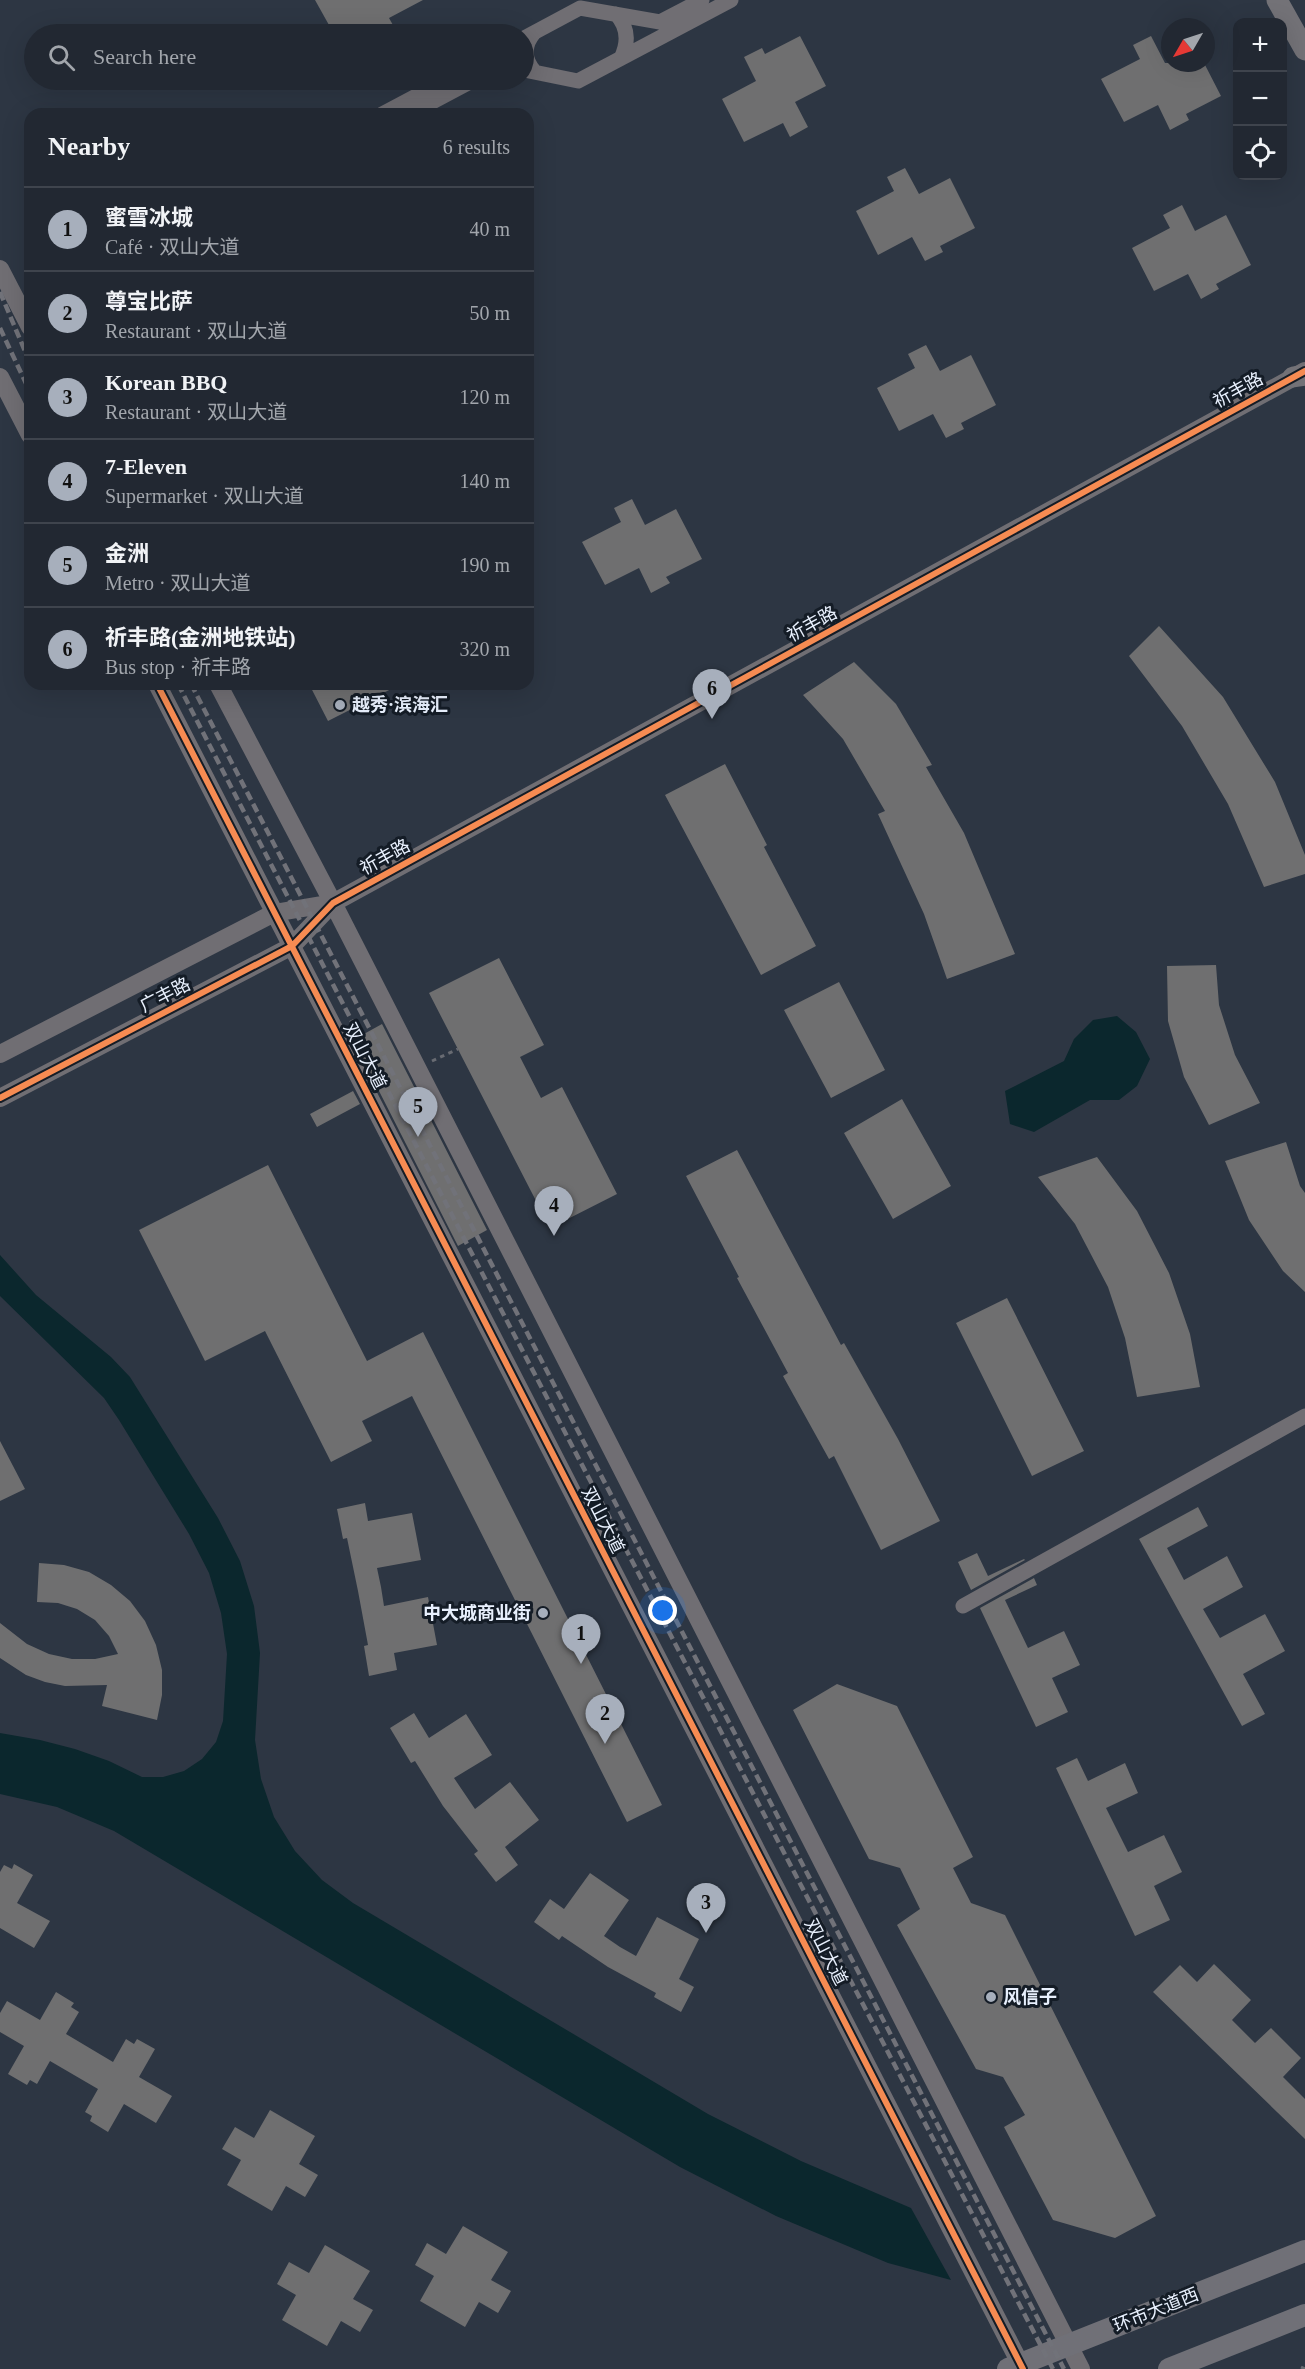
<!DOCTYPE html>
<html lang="en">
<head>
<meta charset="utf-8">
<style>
	body { margin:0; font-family:"Times New Roman","Noto Sans SC",serif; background:#2a303a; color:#f1f3f6 }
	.controls { position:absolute; right:18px; top:18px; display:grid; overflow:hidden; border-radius:12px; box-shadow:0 6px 24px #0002 }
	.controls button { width:54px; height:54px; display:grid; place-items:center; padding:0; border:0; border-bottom:2px solid #3f444d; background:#222832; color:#f1f3f6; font:30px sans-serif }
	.compass { position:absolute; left:1161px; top:18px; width:54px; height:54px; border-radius:50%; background:#222832; box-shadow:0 6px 24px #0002; rotate:231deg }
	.you { position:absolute; left:663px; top:1611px; width:21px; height:21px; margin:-15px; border:4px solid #fff; border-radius:50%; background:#1a73e8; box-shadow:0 0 0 9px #1a73e833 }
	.badge { display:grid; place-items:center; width:39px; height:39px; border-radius:50%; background:#a7afbc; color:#111; font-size:20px; font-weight:700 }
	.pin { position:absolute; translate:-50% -50px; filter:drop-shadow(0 2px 3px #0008) }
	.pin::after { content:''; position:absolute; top:32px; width:21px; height:18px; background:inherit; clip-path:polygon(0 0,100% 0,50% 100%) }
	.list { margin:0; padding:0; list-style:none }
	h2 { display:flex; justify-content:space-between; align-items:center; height:78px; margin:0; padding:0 24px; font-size:26px }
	h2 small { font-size:20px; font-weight:400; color:#a2a6ac }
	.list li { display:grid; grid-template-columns:39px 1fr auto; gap:18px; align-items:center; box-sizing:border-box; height:84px; padding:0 24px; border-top:2px solid #3f444d }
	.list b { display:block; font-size:22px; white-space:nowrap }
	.list p { margin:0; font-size:20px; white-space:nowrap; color:#a2a6ac }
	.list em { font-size:20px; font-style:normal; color:#a2a6ac }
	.icon { flex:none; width:33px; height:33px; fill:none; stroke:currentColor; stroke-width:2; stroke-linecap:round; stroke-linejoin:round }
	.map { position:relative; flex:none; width:1305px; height:2369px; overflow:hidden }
	.search { position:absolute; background:#222832; box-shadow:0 6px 24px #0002; left:24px; top:24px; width:510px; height:66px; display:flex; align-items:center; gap:15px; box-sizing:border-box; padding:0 21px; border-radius:33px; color:#a2a6ac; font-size:22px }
	.panel { position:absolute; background:#222832; box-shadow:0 6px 24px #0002; left:24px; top:108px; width:510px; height:582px; border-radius:18px }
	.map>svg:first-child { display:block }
	.water { fill:#0b272d }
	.building { fill:#6f6f70 }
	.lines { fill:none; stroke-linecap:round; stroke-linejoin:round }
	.path { stroke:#686b72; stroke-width:3; stroke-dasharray:4.5 4.5; stroke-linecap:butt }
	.minor { stroke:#706e73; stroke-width:15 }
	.tertiary { stroke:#706e73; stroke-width:18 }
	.secondary { stroke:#737277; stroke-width:21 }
	.primary { stroke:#707077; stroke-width:22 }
	.rail { stroke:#717279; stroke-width:4.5; stroke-dasharray:9 4.5; stroke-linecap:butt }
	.cycleway-casing { stroke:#141c26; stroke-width:10 }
	.cycleway { stroke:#f68b52; stroke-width:6 }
	.poi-dot { fill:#a7afbc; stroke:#141c26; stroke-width:2 }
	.labels { text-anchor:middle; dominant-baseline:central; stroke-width:6; stroke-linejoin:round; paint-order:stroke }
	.street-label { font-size:18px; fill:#e8f0fd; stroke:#141c26 }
	.poi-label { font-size:18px; font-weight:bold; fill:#e8f0fd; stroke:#141c26; text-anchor:start }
</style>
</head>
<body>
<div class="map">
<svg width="1305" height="2369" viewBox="0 0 1305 2369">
	<rect width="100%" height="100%" fill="#2d3643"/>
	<!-- water -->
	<path class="water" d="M1117,1016L1136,1032L1150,1059L1137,1086L1119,1100H1090L1034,1132L1010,1124L1005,1091L1064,1061L1074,1039L1093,1020Z
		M0,1255L36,1295L111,1357L130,1377L218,1518L240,1561L254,1606L260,1653L255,1740L261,1779L274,1817L295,1851L322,1880L353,1903L708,2114L801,2161L911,2208L951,2280L888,2263L776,2216L680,2167L114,1831L57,1807L0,1794V1733L40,1740L75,1749L109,1761L142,1777H163L184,1771L202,1759L216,1742L223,1721L227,1654L221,1613L209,1573L189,1534L119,1420L104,1398L0,1296Z"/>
	<!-- building -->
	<path class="building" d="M315,0H423L389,18L398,34H334Z
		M800,36L826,86L795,102L808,127L790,137L783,123L744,142L722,99L756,81L744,57L762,48L765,54Z
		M1151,36L1165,63H1204L1221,96L1186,114L1189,120L1170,130L1158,105L1124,122L1101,79L1140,59L1133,45Z
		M905,168L919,194L950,178L975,228L940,246L943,252L925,261L912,237L878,255L856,211L894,191L887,177Z
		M1182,205L1195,231L1226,215L1251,265L1216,284L1219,289L1201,299L1188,274L1154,291L1132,248L1170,228L1163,215Z
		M926,345L940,371L971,355L996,405L961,423L964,429L946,438L933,414L899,431L877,388L915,368L908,354Z
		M632,499L645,525L676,509L702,559L666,577L670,583L651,593L639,568L605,585L582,542L621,522L614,508Z
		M1159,626L1223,697L1275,782L1305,855V874L1264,887L1228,804L1182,726L1129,656Z
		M854,662L896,704L932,765L926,767L964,833L1015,954L947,979L924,914L878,814L885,811L843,739L803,695Z
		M309,684H401L328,721Z
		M725,764L767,845L764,847L816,946L761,975L665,795Z
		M499,958L544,1045L520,1057L541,1098L562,1087L617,1194L550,1228L429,993Z
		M1216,965L1219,1005L1235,1055L1260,1103L1209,1125L1184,1077L1168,1021L1167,966Z
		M839,982L885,1070L831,1098L784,1010Z
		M382,1024L487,1230L458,1246L353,1040Z
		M353,1091L360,1104L317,1127L310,1114Z
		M902,1099L951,1186L893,1219L844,1133Z
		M1286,1142L1300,1186L1305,1193V1292L1283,1271L1249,1220L1225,1161Z
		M737,1150L841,1345L844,1343L898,1439L940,1521L881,1550L834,1456L829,1459L783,1376L788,1373L737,1278L739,1277L686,1176Z
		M1097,1157L1137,1211L1169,1273L1190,1334L1200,1387L1137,1397L1125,1338L1108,1287L1075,1224L1038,1177Z
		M268,1165L367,1361L423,1332L662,1805L627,1822L412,1396L362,1421L372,1441L331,1462L265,1331L205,1361L139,1230Z
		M1007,1298L1084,1451L1032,1476L956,1323Z
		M0,1441L25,1489L0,1501Z
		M365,1503L368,1521L412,1513L421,1560L377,1568L381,1587L384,1606L428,1597L437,1645L394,1653L397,1670L369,1676L364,1646L368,1645L358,1591L347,1538L343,1539L337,1509Z
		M1198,1507L1208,1526L1167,1548L1184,1580L1227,1556L1243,1587L1203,1609L1220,1638L1265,1614L1285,1651L1243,1674L1265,1714L1242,1726L1139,1539Z
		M977,1553L988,1576L1024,1559L1025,1560L971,1590L958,1562Z
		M39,1563L64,1565L89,1572L111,1585L130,1601L145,1621L156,1645L162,1670V1695L157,1720L102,1706L107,1685L65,1686L45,1682L26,1675L0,1658V1623L27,1644L49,1654L72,1659H95L118,1654L109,1636L95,1620L77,1609L58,1603L37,1602Z
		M1034,1578L1037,1585L1005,1600L1028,1648L1064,1631L1080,1665L1052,1678L1068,1712L1036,1727L980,1608Z
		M837,1684L897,1706L973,1857L953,1868L971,1903L1005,1915L1156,2216L1115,2238L1053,2220L1004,2127L1025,2115L1003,2077L976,2069L897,1925L920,1909L900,1868L869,1859L793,1710Z
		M414,1713L429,1738L466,1714L492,1755L454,1778L475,1809L510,1782L539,1820L505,1847L518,1865L496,1882L474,1854L478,1851L443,1806L415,1761L411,1763L390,1728Z
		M1077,1758L1088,1781L1125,1763L1138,1793L1106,1808L1128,1852L1164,1835L1182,1872L1154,1886L1170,1920L1135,1936L1056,1768Z
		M14,1864L33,1875L17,1903L50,1921L34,1948L0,1928V1872L4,1865L12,1869Z
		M590,1873L629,1900L604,1936L620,1947L636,1956L657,1917L699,1939L679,1979L694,1987L681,2012L654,1997L656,1993L608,1967L562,1936L559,1940L534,1922L550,1899L564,1909Z
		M1214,1964L1251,2000L1232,2020L1255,2043L1271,2028L1301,2058L1283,2077L1305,2099V2139L1153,1992L1180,1965L1197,1982Z
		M56,1992L74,2003L71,2007L79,2012L66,2034L113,2062L126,2039L134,2044L137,2039L155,2049L139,2077L172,2096L156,2123L124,2104L108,2132L90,2121L92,2116L85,2112L98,2089L50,2061L37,2084L30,2080L27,2085L8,2074L24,2046L0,2032V2013L7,2001L40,2020Z
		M270,2110L315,2136L299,2164L318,2175L305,2197L286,2186L272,2211L227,2185L241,2160L222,2149L235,2127L254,2138Z
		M463,2226L508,2252L491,2280L511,2291L498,2313L479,2302L465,2327L420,2301L434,2276L415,2265L427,2243L446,2254Z
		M325,2245L370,2271L353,2299L373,2310L360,2332L341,2321L327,2346L282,2320L296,2295L277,2284L289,2262L309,2273Z"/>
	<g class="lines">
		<!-- path -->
		<path class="path" d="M432,1061L458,1049
			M1301,2367L1305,2369"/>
		<!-- minor -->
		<path class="minor" d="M616,14C628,27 629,42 621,58
			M534,33C523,46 524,60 535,72
			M524,38L580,8L660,22L702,0
			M524,70L578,81L731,0
			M382,114L446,80
			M410,114L474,80
			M963,1606L1305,1416"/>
		<!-- tertiary -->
		<path class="tertiary" d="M0,269L30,327
			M0,377L30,435
			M157,684L1023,2369
			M218,684L333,903L1081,2369
			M0,1054L274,913L333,903
			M0,1098L292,946L333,903L1305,371"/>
		<!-- secondary -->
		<path class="secondary" d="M1277,0L1305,50
			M1293,377L1305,375"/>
		<!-- primary -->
		<path class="primary" d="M1008,2369L1305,2251
			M1169,2369L1305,2315"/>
		<!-- rail -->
		<path class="rail" d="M0,292L30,363
			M0,328L30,392
			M178,684L469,1248L1053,2369
			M191,684L1064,2369"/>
		<!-- cycleway casing -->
		<g class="cycleway-casing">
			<path id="cycleway" d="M157,684L1023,2369
				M0,1098L292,946L333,903L1305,371"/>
		</g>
		<!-- cycleway -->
		<use href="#cycleway" class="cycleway"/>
	</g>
	<!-- markers -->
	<g class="poi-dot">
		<circle cx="340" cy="705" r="6"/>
		<circle cx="543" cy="1613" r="6"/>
		<circle cx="991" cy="1997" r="6"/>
	</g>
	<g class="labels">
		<!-- street labels -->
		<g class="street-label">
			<text transform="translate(1238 390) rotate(-29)">祈丰路</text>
			<text transform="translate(812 624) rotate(-29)">祈丰路</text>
			<text transform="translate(385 857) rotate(-29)">祈丰路</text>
			<text transform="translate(165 995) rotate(-27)">广丰路</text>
			<text transform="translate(365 1056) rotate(63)">双山大道</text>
			<text transform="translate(603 1520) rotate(63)">双山大道</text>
			<text transform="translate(826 1952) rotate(63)">双山大道</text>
			<text transform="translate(1156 2310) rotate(-22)">环市大道西</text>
		</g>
		<!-- poi labels -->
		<g class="poi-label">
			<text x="352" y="705">越秀·滨海汇</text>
			<text x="531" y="1613" text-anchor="end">中大城商业街</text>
			<text x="1003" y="1997">风信子</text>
		</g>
	</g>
</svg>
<div class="controls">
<button>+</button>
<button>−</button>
<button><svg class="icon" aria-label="locate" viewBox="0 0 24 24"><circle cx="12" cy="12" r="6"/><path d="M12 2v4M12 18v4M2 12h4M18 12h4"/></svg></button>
</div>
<svg class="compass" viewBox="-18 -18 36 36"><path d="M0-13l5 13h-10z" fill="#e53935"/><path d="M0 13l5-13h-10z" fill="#a2a6ac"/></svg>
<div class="you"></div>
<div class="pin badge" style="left:581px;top:1664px">1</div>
<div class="pin badge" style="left:605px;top:1744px">2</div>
<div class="pin badge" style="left:706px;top:1933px">3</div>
<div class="pin badge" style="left:554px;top:1236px">4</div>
<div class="pin badge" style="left:418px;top:1137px">5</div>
<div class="pin badge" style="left:712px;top:719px">6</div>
<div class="search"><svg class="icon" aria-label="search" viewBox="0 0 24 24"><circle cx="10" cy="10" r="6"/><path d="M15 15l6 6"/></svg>Search here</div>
<section class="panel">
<h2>Nearby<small>6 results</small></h2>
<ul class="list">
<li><span class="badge">1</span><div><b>蜜雪冰城</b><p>Café · 双山大道</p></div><em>40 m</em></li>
<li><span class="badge">2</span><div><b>尊宝比萨</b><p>Restaurant · 双山大道</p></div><em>50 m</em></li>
<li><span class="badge">3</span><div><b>Korean BBQ</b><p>Restaurant · 双山大道</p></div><em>120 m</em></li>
<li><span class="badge">4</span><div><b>7-Eleven</b><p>Supermarket · 双山大道</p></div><em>140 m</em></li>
<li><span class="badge">5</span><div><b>金洲</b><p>Metro · 双山大道</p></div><em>190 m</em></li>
<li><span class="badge">6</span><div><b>祈丰路(金洲地铁站)</b><p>Bus stop · 祈丰路</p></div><em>320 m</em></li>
</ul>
</section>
</div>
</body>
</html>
